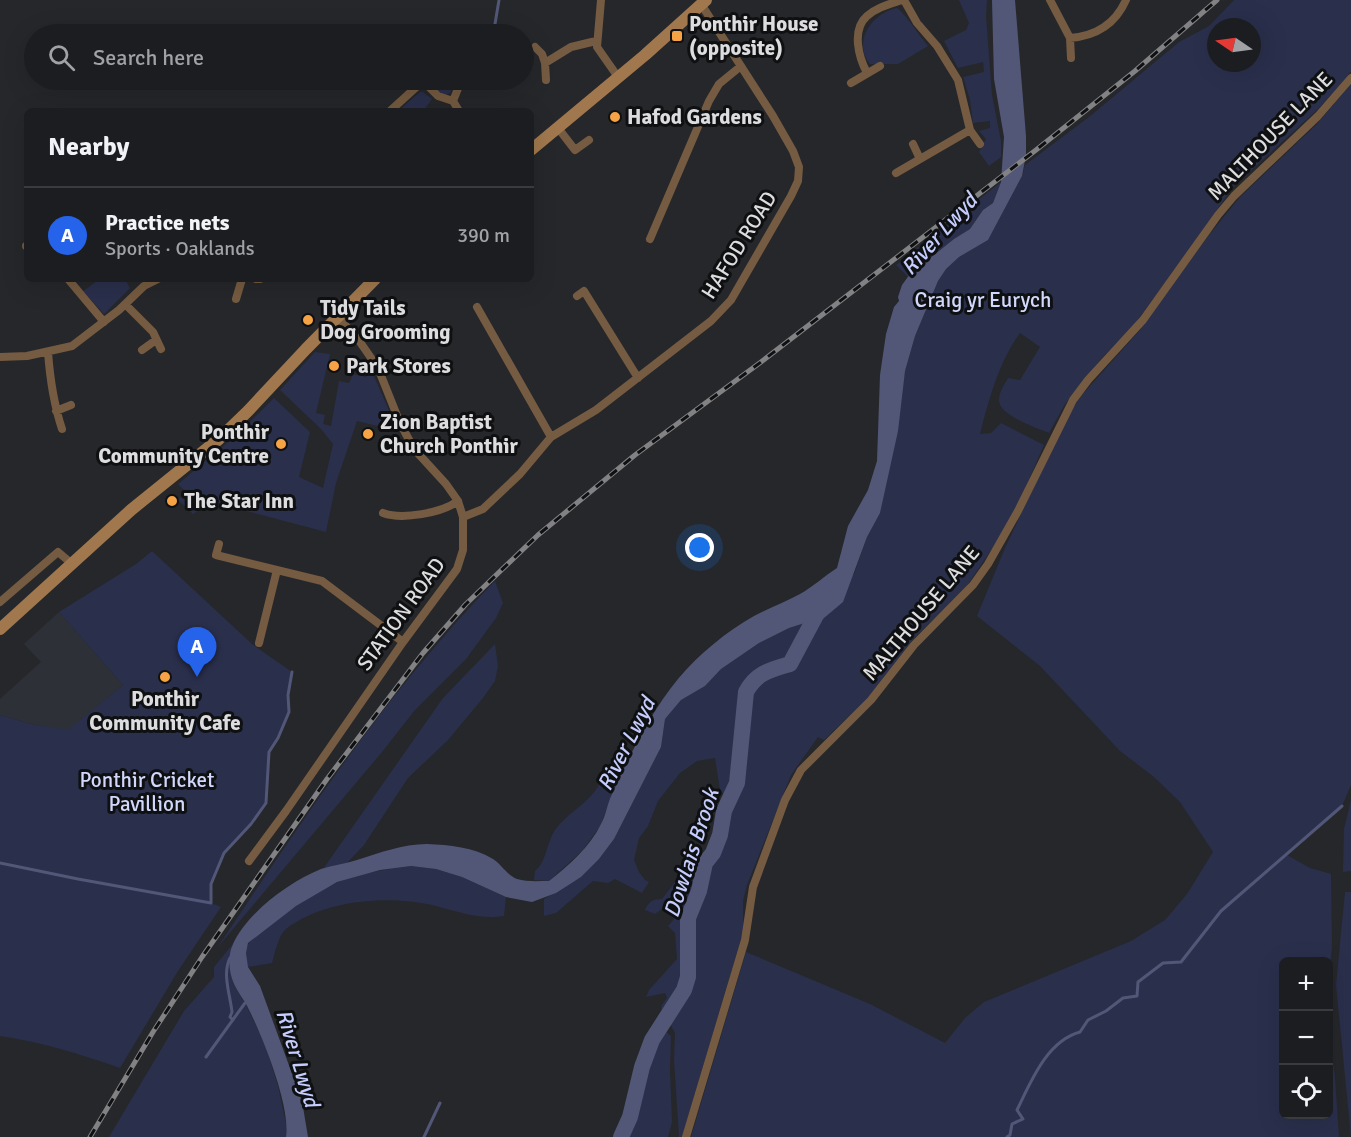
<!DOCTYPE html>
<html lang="en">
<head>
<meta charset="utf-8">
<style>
	body { margin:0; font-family:Signika,sans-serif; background:#252629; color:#f1f3f6 }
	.controls { position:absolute; right:18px; bottom:18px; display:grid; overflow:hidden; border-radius:9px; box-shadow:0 6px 24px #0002 }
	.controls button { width:54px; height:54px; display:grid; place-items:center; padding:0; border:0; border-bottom:2px solid #3a3b3e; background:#1c1d20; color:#f1f3f6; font:30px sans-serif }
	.compass { position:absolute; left:1207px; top:18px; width:54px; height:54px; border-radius:50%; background:#1c1d20; box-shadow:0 6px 24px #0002; rotate:283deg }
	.you { position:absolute; left:700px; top:548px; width:21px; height:21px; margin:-15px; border:4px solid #fff; border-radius:50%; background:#1a73e8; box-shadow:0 0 0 9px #1a73e833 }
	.badge { display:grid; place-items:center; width:39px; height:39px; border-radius:50%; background:#2563eb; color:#fff; font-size:20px; font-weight:700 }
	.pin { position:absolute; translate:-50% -50px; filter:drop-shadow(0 2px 3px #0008) }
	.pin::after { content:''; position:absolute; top:32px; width:21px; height:18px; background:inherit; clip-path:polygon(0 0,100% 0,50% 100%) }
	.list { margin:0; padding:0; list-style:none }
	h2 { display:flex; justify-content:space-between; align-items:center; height:78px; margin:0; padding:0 24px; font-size:26px }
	h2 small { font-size:20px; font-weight:400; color:#a0a2a5 }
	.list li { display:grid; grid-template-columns:39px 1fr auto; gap:18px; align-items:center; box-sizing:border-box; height:96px; padding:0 24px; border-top:2px solid #3a3b3e }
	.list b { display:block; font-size:22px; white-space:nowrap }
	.list p { margin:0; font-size:20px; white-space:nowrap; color:#a0a2a5 }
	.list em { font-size:20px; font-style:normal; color:#a0a2a5 }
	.icon { flex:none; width:33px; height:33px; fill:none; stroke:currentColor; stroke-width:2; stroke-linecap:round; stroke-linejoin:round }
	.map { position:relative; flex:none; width:1351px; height:1137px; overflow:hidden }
	.search { position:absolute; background:#1c1d20; box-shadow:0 6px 24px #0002; left:24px; top:24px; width:510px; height:66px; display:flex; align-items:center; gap:15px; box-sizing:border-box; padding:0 21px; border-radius:33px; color:#a0a2a5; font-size:22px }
	.panel { position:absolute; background:#1c1d20; box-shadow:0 6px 24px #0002; left:24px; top:108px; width:510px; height:174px; border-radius:9px }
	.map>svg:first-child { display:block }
	.built { fill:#2e3038 }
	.green { fill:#2a2f4c; fill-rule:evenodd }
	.water { fill:#525778 }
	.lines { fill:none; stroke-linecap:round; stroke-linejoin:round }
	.stream { stroke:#525778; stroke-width:3 }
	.river { stroke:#525778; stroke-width:16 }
	.minor { stroke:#755b41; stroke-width:8 }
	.secondary { stroke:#a1784e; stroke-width:12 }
	.rail-casing { stroke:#828285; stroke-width:5 }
	.rail { stroke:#0f1011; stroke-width:3; stroke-dasharray:9; stroke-linecap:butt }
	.poi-dot { fill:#f5a345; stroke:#0f1011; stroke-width:2 }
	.labels { text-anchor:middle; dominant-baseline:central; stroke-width:6; stroke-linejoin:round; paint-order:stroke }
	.poi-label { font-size:21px; font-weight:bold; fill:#dddddf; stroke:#0f1011; text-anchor:start }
	.street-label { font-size:21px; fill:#dddddf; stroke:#0f1011 }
	.park-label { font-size:21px; fill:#d1d8fc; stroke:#0f1011 }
	.water-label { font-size:22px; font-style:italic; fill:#c4cdfd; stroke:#0f1011 }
</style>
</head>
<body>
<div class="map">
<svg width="1351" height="1137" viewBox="0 0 1351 1137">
	<rect width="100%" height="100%" fill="#26272a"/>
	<!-- built -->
	<path class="built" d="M59,612L123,685L68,731L31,724L0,715V699L41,662L24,644Z"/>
	<!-- green -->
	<path class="green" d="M959,0H987L986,16L992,95L1001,141V157L989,166L979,152L986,139L979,131L990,128V121L973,123L970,100L963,77L984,72L983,62L958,68L944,41L966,30L969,23Z
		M1234,0H1351V71L1341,84L1318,109L1233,187L1179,264L1133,326L1102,358L1065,404L1049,433C1037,428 998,415 999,400C999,392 1004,385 1008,378L1020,380L1040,347L1020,333C999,362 989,399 980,434L991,433L1001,423L1044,445L1016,509L1002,534L964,590L914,638L869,697L824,740L818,737L791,775L747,885L743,901V932L682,1137H679L674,1060L675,1033L671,1026L663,1022L661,1006L667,998L665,993L646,997L649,990L677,959L675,933L668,926L674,919L662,909L655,914L645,910C648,902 653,899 662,899L678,878L705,867L713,853L729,800L720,790L715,758L697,761L680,773L658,801L648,826L639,838L634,860L639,872L645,880L649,882L642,893L615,879L608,883L593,881L556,913L544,916V899L581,877L599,859L614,839L661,747L665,719L681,700L705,686L721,669L759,643L789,628L808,622L854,574L867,537L880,513L905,371L915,336L938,281L946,269L959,257L988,240L1022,176L1025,165L1089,117L1179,42L1209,26ZM1216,27H1252V63H1216Z
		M897,8C904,12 921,38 928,46L898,64H870C852,42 872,13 897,8Z
		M436,80H456L450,93L446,95L440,93L435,87Z
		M1351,84V785L1342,806L1285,854L1310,868L1331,874L1332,948L1329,973L1328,962H1284V1114H1328L1329,1035L1335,1076L1339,1137H691L746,952L870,1004L945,1043L965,1018L984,1002L1131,941L1165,920L1187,894L1213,852L1180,802L1154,777L1120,751L1040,666L977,616L1005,548L1066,419L1081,396L1139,331L1209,235L1240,197L1317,124Z
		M420,92H423L432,99L423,111H398Z
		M1001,182L993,203L983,210L970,229L935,253L908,277L896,265Z
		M100,279H125L130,288L104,314L83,291Z
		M315,352L330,354L316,413L325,415L323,424L331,426L339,381L349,383L353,374L366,377L368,373L373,374L398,431L357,421L336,483L326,532L212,502L193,514L178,500L186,492L178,484L239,433L274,398L310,432L299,477L323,488L333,444L321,429L280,390Z
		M152,551L252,644L292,672L288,695L289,712L278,738L269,752L266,803L251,824L224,853L211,884V903L221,907L178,971L120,1068C80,1054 41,1042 0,1036V715L31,724L68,730L123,685L59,612L136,564Z
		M495,581L503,603L496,618L466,659L415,710L382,752L217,948C302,821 387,691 495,581Z
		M495,644L498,666L495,681L483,698L448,740L408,778L364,845L347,863L323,869L443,698Z
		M624,749L633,751L611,796L601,825L582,851L549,881L534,880L535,871C547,861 546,844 555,830C565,815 584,806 595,791C605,777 612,762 624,749Z
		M1351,800V871L1343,872L1344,829Z
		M411,866L436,869L462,877L506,897L504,916C478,920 456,911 432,905C386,895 324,900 286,929C278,936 275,953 272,963L248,967C247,959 244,952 248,945C254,931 322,888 338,882C361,873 387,869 411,866Z
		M1345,892H1351V1137L1336,985Z
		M232,945L229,963L234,985L245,1003L265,1044L278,1086L287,1128L286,1137H109L184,1011L214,977V967Z
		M660,1026L671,1036L670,1070L672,1122L668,1137H621L630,1117L642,1067Z"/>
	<!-- water -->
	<path class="water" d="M992,0H1015L1026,136V155L1022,176L988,240L959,257L946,269L938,281L915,336L905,371L898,431L880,513L867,537L843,602L818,623L808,622L789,628L759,643L721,669L705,686L681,700L665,719L661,747L614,839L599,859L581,877L556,893L532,902L506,897L462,877L436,869L411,866L380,870L337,882L296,906L248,943L246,953L248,967L260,986L302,1101L308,1137H286C291,1106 261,1032 246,1004C242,997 237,991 234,984C229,972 227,957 233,944C248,912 289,882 321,869C333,865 345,864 357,860C380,853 402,844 427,844C449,845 474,847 493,859C501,864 508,876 517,879C526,882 539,881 549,881C568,866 590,847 601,824C606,815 607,804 612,794C630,755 650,713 678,679C699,654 726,632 754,616C769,608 785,602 800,594C813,587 824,576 837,568L848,526L868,490L877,461L880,375L886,334L894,307L899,301L898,297L902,285L910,274L954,239L970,229L983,210L993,203L1001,182L1004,137L994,79Z"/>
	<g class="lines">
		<!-- stream -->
		<path class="stream" d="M494,30L499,0
			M0,863L78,879L211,903V884L224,853L251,824L266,803L269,752L278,738L289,712L288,695L292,672
			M230,958C222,974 230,994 232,1012L230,1017L233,1020
			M206,1057L245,1003
			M424,1137L440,1103
			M1007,1137L1010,1135L1012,1124L1023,1119L1017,1110C1031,1081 1047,1041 1080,1032L1088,1020L1106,1011L1123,998L1137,996L1138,982L1163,963L1181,962L1221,911L1342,806"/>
		<!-- river -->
		<path class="river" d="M621,1137L630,1117L642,1067L652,1040L684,990L688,977V918L699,891L705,863L713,853L720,835L724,811L737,783L746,692C756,673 770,670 790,664L822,604"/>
		<!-- minor -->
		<path class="minor" d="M601,0L597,47L618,77
			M1050,0L1070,38C1096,36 1115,25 1126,0
			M1070,38L1071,58
			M535,47L542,54L545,63
			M867,73C859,58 851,30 867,16C877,7 890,4 902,0
			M546,80L545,63L571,47L596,41
			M851,83L880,66
			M453,101L459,86
			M390,111L423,81L438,96L453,101L459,111
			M558,128L575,150L589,140
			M970,130L980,144
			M913,144L920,159
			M896,173L970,130L958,80L937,46L917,23L904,0
			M650,239L709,101L719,84L741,66
			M26,246H27
			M68,279L104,322
			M256,279H260
			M577,296L584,291L638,378
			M236,299L242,279
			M125,304L153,332L161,349
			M477,307L551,437
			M142,350L156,340
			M48,352C50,379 53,402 62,429
			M0,357L27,356L72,346L119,310L144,286L158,279
			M56,411L71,405
			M383,513C402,520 442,513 458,501
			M463,517L483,509L520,474L551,437L596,410L711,321L731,300L791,196L798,181L799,167L793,151L773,116L701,4
			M219,544L216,555L322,581L403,642
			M0,602L58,552L71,563
			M259,643L277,570
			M249,861L286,811L403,642L457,569L463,550V517L458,501L446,484L414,449L400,423L378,368L360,342L338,317
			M686,1137L745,940L753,887L785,800L801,770L871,700L914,645L973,585L988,564L1018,511L1073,400L1088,380L1143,320L1218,215L1234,196L1318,116L1351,78"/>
		<!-- secondary -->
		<path class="secondary" d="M531,150L645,55L706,0
			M0,629L131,510L219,439L248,411L306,349L375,279"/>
		<!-- rail casing -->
		<g class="rail-casing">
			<path id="rail" d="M90,1137L153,1032L202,957L327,779L423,653L466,604L538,535L635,455L761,362L1036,150L1135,71L1217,0"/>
		</g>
		<!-- rail -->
		<use href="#rail" class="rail"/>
	</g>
	<!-- markers -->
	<g class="poi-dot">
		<rect x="671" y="30" width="12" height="12" rx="3"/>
		<circle cx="615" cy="117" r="6"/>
		<circle cx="308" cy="320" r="6"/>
		<circle cx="334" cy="366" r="6"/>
		<circle cx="368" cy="434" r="6"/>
		<circle cx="281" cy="444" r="6"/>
		<circle cx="172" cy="501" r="6"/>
		<circle cx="165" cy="677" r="6"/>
	</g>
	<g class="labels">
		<!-- poi labels -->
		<g class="poi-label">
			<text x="689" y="24">Ponthir House<tspan x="689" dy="24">(opposite)</tspan></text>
			<text x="627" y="117">Hafod Gardens</text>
			<text x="320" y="308">Tidy Tails<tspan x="320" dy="24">Dog Grooming</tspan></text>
			<text x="346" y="366">Park Stores</text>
			<text x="380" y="422">Zion Baptist<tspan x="380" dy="24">Church Ponthir</tspan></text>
			<text x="269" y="432" text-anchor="end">Ponthir<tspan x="269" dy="24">Community Centre</tspan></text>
			<text x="184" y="501">The Star Inn</text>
			<text x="165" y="699" text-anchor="middle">Ponthir<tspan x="165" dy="24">Community Cafe</tspan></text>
		</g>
		<!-- street labels -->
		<g class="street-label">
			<text transform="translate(1270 136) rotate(-46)">MALTHOUSE LANE</text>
			<text transform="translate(739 245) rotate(-58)">HAFOD ROAD</text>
			<text transform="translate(921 613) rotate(-50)">MALTHOUSE LANE</text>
			<text transform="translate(401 614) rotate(-54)">STATION ROAD</text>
		</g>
		<!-- park labels -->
		<g class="park-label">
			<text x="983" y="300">Craig yr Eurych</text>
			<text x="147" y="780">Ponthir Cricket<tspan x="147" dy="24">Pavillion</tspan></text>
		</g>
		<!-- water labels -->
		<g class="water-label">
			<text transform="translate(939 234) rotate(-48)">River Lwyd</text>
			<text transform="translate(626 744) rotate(-63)">River Lwyd</text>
			<text transform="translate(691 853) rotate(-72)">Dowlais Brook</text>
			<text transform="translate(298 1058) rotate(73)">River Lwyd</text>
		</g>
	</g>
</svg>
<div class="controls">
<button>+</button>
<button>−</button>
<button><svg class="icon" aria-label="locate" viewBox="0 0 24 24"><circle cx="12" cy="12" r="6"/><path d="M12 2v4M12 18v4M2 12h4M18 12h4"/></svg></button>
</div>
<svg class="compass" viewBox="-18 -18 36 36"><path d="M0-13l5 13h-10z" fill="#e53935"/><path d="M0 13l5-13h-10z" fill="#a0a2a5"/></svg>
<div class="you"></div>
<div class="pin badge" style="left:197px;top:677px">A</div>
<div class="search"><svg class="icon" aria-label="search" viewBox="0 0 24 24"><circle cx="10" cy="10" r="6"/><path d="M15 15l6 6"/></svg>Search here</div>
<section class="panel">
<h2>Nearby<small></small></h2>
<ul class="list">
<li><span class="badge">A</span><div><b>Practice nets</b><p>Sports · Oaklands</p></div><em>390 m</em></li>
</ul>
</section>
</div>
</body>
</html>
